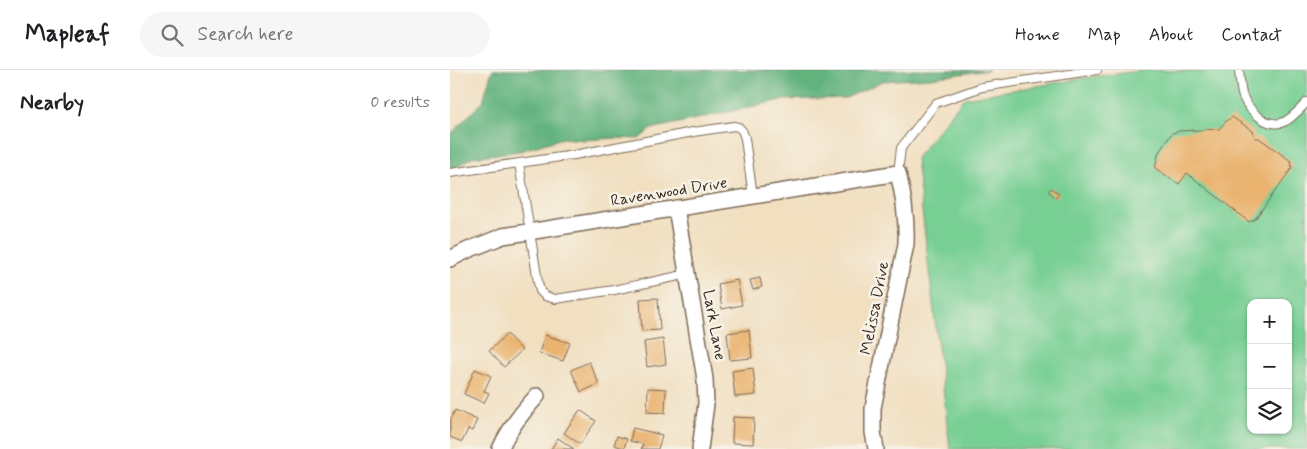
<!DOCTYPE html>
<html lang="en">
<head>
<meta charset="utf-8">
<style>
	body { margin:0; font-family:Mynerve,sans-serif; background:#f6f6f6; color:#202124 }
	.controls { position:absolute; right:15px; bottom:15px; display:grid; overflow:hidden; border-radius:10px; box-shadow:0 1px 4px #0004 }
	.controls button { width:45px; height:45px; display:grid; place-items:center; padding:0; border:0; border-bottom:1px solid #e0e0e0; background:#fff; color:#202124; font:25px sans-serif }
	.list { margin:0; padding:0; list-style:none }
	h2 { display:flex; justify-content:space-between; align-items:center; height:65px; margin:0; padding:0 20px; font-size:21px }
	h2 small { font-size:16px; font-weight:400; color:#757577 }
	.icon { flex:none; width:28px; height:28px; fill:none; stroke:currentColor; stroke-width:2; stroke-linecap:round; stroke-linejoin:round }
	.map { position:relative; flex:none; width:857px; height:379px; overflow:hidden }
	header { display:flex; align-items:center; gap:30px; box-sizing:border-box; height:70px; padding:0 25px; background:#fff; border-bottom:1px solid #e0e0e0 }
	header strong { font-size:24px }
	nav { display:flex; gap:28px; margin-inline-start:auto; font-size:18px }
	.search { width:350px; height:45px; background:#f6f6f6; display:flex; align-items:center; gap:12px; box-sizing:border-box; padding:0 18px; border-radius:28px; color:#757577; font-size:19px }
	main { display:flex }
	aside { flex:1; background:#fff }
	.map>svg:first-child { display:block }
	.green { fill:#78cf94; stroke:#5a7c59; fill-rule:evenodd }
	.forest { fill:#62b27e; stroke:#4e6e4e }
	.building { fill:#eab370 }
	.lines { fill:none; stroke-linecap:round; stroke-linejoin:round }
	.service-casing { stroke:#7b6957; stroke-width:10 }
	.minor-casing { stroke:#7b6957; stroke-width:18 }
	.service { stroke:#fff; stroke-width:8 }
	.minor { stroke:#fff; stroke-width:15 }
	.labels { text-anchor:middle; dominant-baseline:central; stroke-width:5; stroke-linejoin:round; paint-order:stroke }
	.street-label { font-size:16px; fill:#3b2a1e; stroke:#f7f3e8 }
</style>
</head>
<body>
<header>
<strong>Mapleaf</strong>
<div class="search"><svg class="icon" aria-label="search" viewBox="0 0 24 24"><circle cx="10" cy="10" r="6"/><path d="M15 15l6 6"/></svg>Search here</div>
<nav><a>Home</a><a>Map</a><a>About</a><a>Contact</a></nav>
</header>
<main>
<aside>
<h2>Nearby<small>0 results</small></h2>
<ul class="list">
</ul>
</aside>
<div class="map">
<svg width="857" height="379" viewBox="0 0 857 379">
	<rect width="100%" height="100%" fill="#f7f3e8"/>
	<filter id="ink" filterUnits="userSpaceOnUse"><feTurbulence type="fractalNoise" baseFrequency=".02" numOctaves="2"/><feDisplacementMap in="SourceGraphic" scale="10" xChannelSelector="R" yChannelSelector="G"/><feConvolveMatrix kernelMatrix="1 2 1 2 8 2 1 2 1" color-interpolation-filters="sRGB"/></filter>
	<filter id="wash" filterUnits="userSpaceOnUse"><feTurbulence type="fractalNoise" baseFrequency=".0096" numOctaves="4" result="noise"/><feDisplacementMap in="SourceGraphic" scale="20" xChannelSelector="R" yChannelSelector="G"/><feGaussianBlur stdDeviation="1.12" result="paint"/><feColorMatrix in="noise" values="0 0 0 0 0 0 0 0 0 0 0 0 0 0 0 0 0 1.4 0 .05"/><feComposite in="paint" operator="in"/></filter>
	<g filter="url(#wash)">
		<rect width="100%" height="100%" fill="#f1dfc0"/>
		<!-- green -->
		<path class="green" d="M697,0L756,2L768,0H857V379H500L466,88L514,28L642,7ZM801,233H838V360H801Z"/>
		<!-- forest -->
		<path class="forest" d="M42,0H539L481,8L433,11L396,28L332,30L201,59L189,69L165,68L134,70L113,68L70,81L22,87L3,99H0V65L33,31Z"/>
		<g id="blocks">
			<!-- building -->
			<path class="building" d="M782,47L803,61L805,68H809L841,91L842,98L805,149L799,152L737,103L729,114L705,98L709,82L722,63L730,61L769,59L776,51Z
				M601,118L609,124L606,128L598,121Z
				M310,208L312,217L303,220L300,210Z
				M287,210L292,235L272,239L268,214Z
				M208,228L210,260L192,261L190,229Z
				M299,260L302,288L280,290L277,263Z
				M57,264L72,280L54,297L39,281Z
				M95,265L120,273L113,291L89,283Z
				M213,269L216,294L197,297L194,272Z
				M139,292L149,314L131,322L121,300Z
				M303,298L306,325L285,327L282,301Z
				M25,299L41,306L34,321L39,323L34,333L14,324Z
				M198,318L216,319L215,343L197,342Z
				M5,340L27,350L22,361L18,359L12,372L0,367V351Z
				M130,340L146,351L130,374L114,363Z
				M283,347L304,348L303,374L282,373Z
				M183,358L212,365L208,379H191L193,374L180,371Z
				M167,366L177,369L174,378L164,375Z
				M108,368L124,379H101Z"/>
		</g>
	</g>
	<g filter="url(#ink)">
		<use href="#blocks" fill-opacity="0" stroke="#7b6957" stroke-width="1"/>
		<g class="lines">
			<!-- service casing -->
			<g class="service-casing">
				<path id="service" d="M789,0C790,8 790,19 793,27C800,42 819,60 836,51C844,46 851,38 857,32
					M69,93L88,212L90,221L95,226L105,229L164,220L238,204
					M0,103L124,85L243,62L284,56C292,57 293,62 295,69L303,126
					M448,103L451,78L486,33L532,17L647,0"/>
			</g>
			<!-- minor casing -->
			<g class="minor-casing">
				<path id="minor" d="M226,138L255,309L256,334L250,379
					M0,189L18,180L53,166L448,103C454,127 457,149 456,174L423,338V362L426,379
					M50,379C59,359 72,342 87,326"/>
			</g>
			<!-- service -->
			<use href="#service" class="service"/>
			<!-- minor -->
			<use href="#minor" class="minor"/>
		</g>
	</g>
	<g class="labels">
		<!-- street labels -->
		<g class="street-label">
			<text transform="translate(219 122) rotate(-9)">Ravenwood Drive</text>
			<text transform="translate(425 238) rotate(-79)">Melissa Drive</text>
			<text transform="translate(264 255) rotate(80)">Lark Lane</text>
		</g>
	</g>
</svg>
<div class="controls">
<button>+</button>
<button>−</button>
<button><svg class="icon" aria-label="layers" viewBox="0 0 24 24"><path d="M12 4l9 5-9 5-9-5zM3 14l9 5 9-5"/></svg></button>
</div>
</div>
</main>
</body>
</html>
